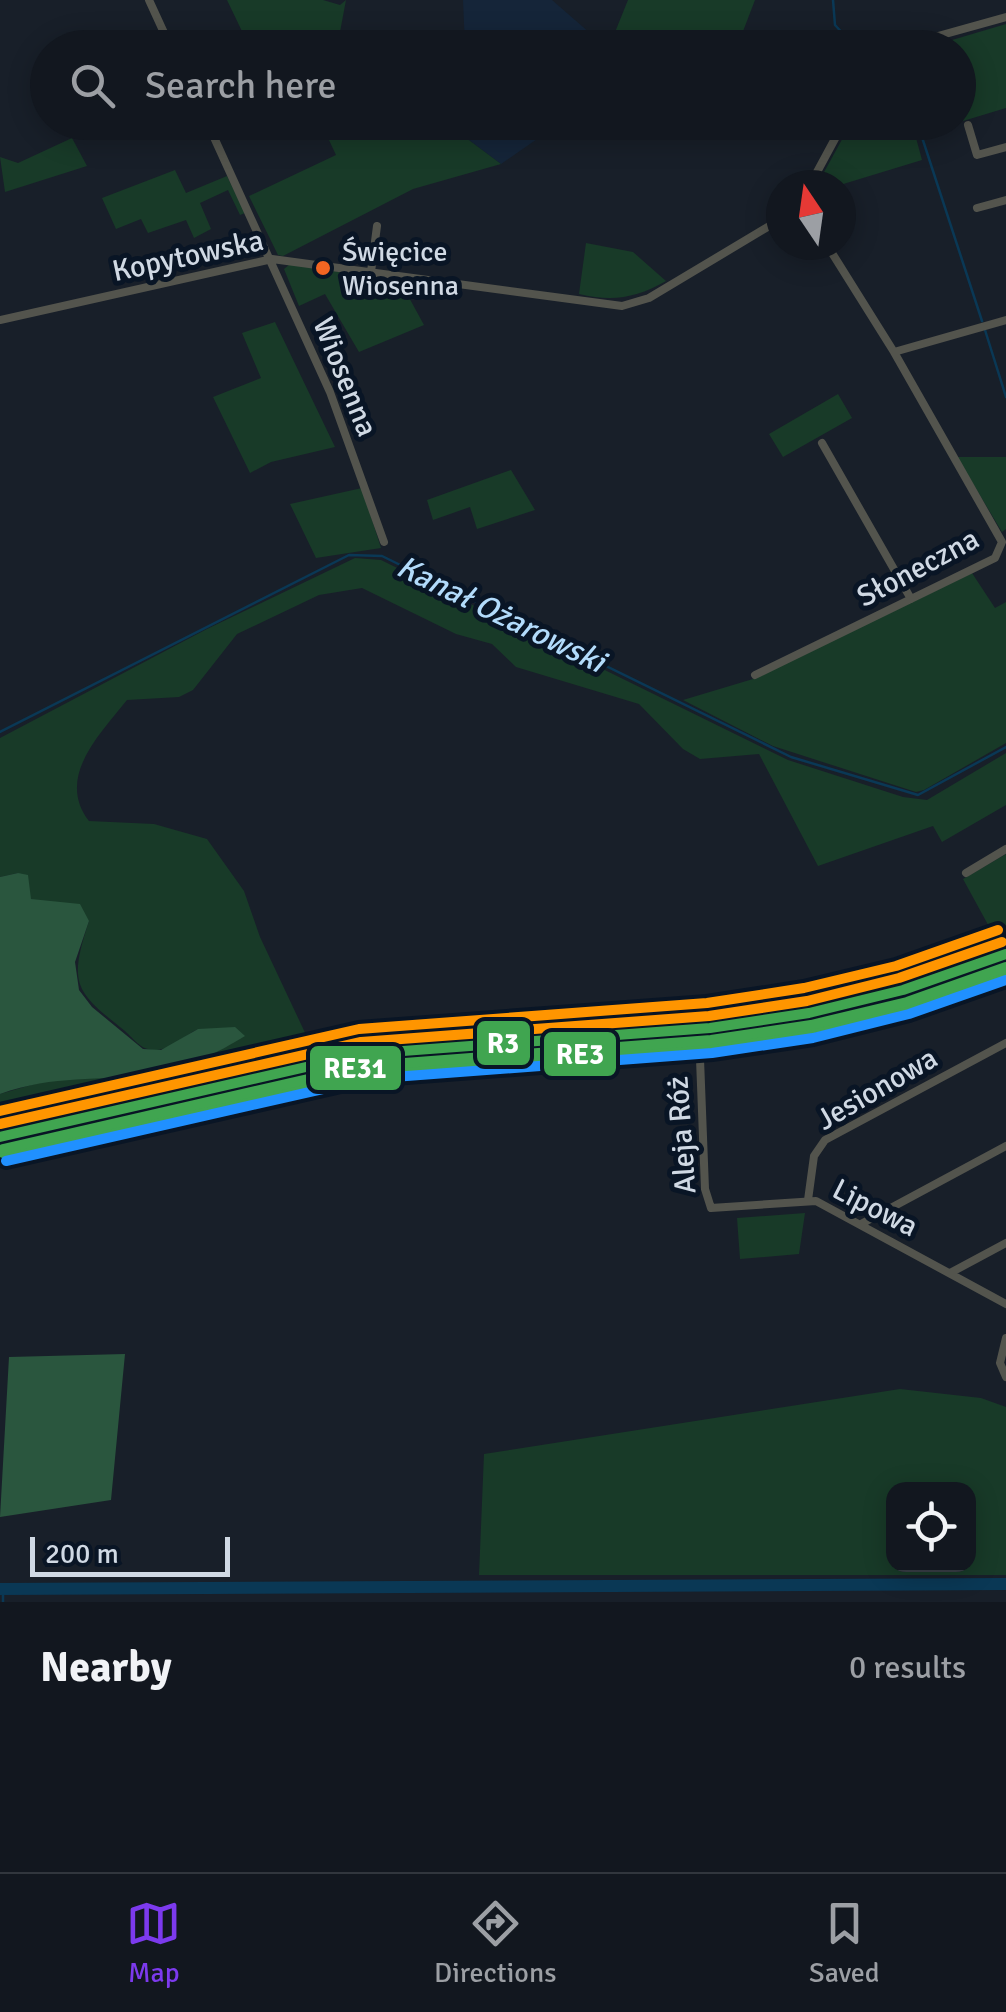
<!DOCTYPE html>
<html lang="en">
<head>
<meta charset="utf-8">
<style>
	body { margin:0; font-family:Signika,sans-serif; background:#1f242c; color:#f1f3f6 }
	.controls { position:absolute; right:30px; bottom:30px; display:grid; overflow:hidden; border-radius:20px; box-shadow:0 5px 25px #0003 }
	.controls button { width:90px; height:90px; display:grid; place-items:center; padding:0; border:0; border-bottom:2px solid #31363d; background:#12171f; color:#f1f3f6; font:50px sans-serif }
	.compass { position:absolute; left:766px; top:170px; width:90px; height:90px; border-radius:50%; background:#12171f; box-shadow:0 5px 25px #0003; rotate:347deg }
	.scale { position:absolute; left:30px; bottom:25px; width:200px; box-sizing:border-box; padding-left:10px; border:5px solid #d0d9e4; border-top:0; font-size:28px; line-height:35px; white-space:nowrap; color:#d0d9e4; -webkit-text-stroke:8px #091525; paint-order:stroke }
	.list { margin:0; padding:0; list-style:none }
	h2 { display:flex; justify-content:space-between; align-items:center; height:130px; margin:0; padding:0 40px; font-size:42px }
	h2 small { font-size:32px; font-weight:400; color:#9c9fa4 }
	.icon { flex:none; width:55px; height:55px; fill:none; stroke:currentColor; stroke-width:2; stroke-linecap:round; stroke-linejoin:round }
	.map { position:relative; flex:none; width:1006px; height:1602px; overflow:hidden }
	.search { position:absolute; background:#12171f; box-shadow:0 5px 25px #0003; left:30px; right:30px; top:30px; height:110px; display:flex; align-items:center; gap:25px; box-sizing:border-box; padding:0 35px; border-radius:55px; color:#9c9fa4; font-size:38px }
	.sheet { height:270px; background:#12171f }
	nav { display:flex; justify-content:space-around; align-items:center; box-sizing:border-box; height:140px; border-top:2px solid #31363d; background:#12171f; font-size:28px; color:#9c9fa4 }
	nav a { display:grid; justify-items:center; gap:5px }
	nav .on { color:#7c3aed }
	.map>svg:first-child { display:block }
	.built { fill:#152539 }
	.green { fill:#183a28; fill-rule:evenodd }
	.forest { fill:#2a563e }
	.lines { fill:none; stroke-linecap:round; stroke-linejoin:round }
	.stream { stroke:#0a3855; stroke-width:2.5 }
	.river { stroke:#0a3855; stroke-width:12 }
	.street { stroke:#53544d; stroke-width:8 }
	.rail-1-casing { stroke:#091525; stroke-width:18 }
	.rail-2-casing { stroke:#091525; stroke-width:18 }
	.rail-3-casing { stroke:#091525; stroke-width:18 }
	.rail-4-casing { stroke:#091525; stroke-width:18 }
	.rail-5-casing { stroke:#091525; stroke-width:18 }
	.rail-6-casing { stroke:#091525; stroke-width:18 }
	.rail-1 { stroke:#40a550; stroke-width:10 }
	.rail-2 { stroke:#40a550; stroke-width:10 }
	.rail-3 { stroke:#40a550; stroke-width:10 }
	.rail-4 { stroke:#ff9500; stroke-width:10 }
	.rail-5 { stroke:#2090ff; stroke-width:10 }
	.rail-6 { stroke:#ff9500; stroke-width:10 }
	.bus-dot { fill:#f26522; stroke:#091525; stroke-width:4 }
	.labels { text-anchor:middle; dominant-baseline:central; stroke-width:10; stroke-linejoin:round; paint-order:stroke }
	.bus-label { font-size:28px; fill:#d0d9e4; stroke:#091525; text-anchor:start }
	.street-label { font-size:30px; fill:#d0d9e4; stroke:#091525 }
	.water-label { font-size:32px; font-style:italic; fill:#b2dbfb; stroke:#091525 }
	.line-badge { stroke:#091525; stroke-width:4 }
	.badge-label { font-size:28px; text-anchor:middle; font-weight:bold; fill:#fff }
</style>
</head>
<body>
<div class="map">
<svg width="1006" height="1602" viewBox="0 0 1006 1602">
	<rect width="100%" height="100%" fill="#181f29"/>
	<!-- built -->
	<path class="built" d="M463,0H552L606,47H465Z
		M446,123H560L501,164Z"/>
	<!-- green -->
	<path class="green" d="M227,0H323L340,5L346,0L340,32L308,47L250,48Z
		M628,0H755L737,47H609Z
		M1006,24V108L963,121L958,48L944,47L942,43Z
		M321,123H446L501,164L413,189L283,256L278,255L249,196L336,155Z
		M851,123H912L922,160L840,185H817Z
		M72,138L87,166L5,192L0,157L18,163Z
		M175,170L186,193L227,176L245,213L240,215L228,190L200,203L211,229L194,238L186,220L148,233L141,219L116,229L102,198Z
		M586,243L633,252L666,281C636,298 613,302 579,294Z
		M290,264L400,281L424,325L359,352L325,294L299,306L284,269Z
		M275,322L335,447L271,462L250,473L213,397L261,378L242,333Z
		M838,394L852,418L783,457L769,434Z
		M957,457H1006V529L1002,532Z
		M511,470L535,510L477,529L470,507L433,520L427,500Z
		M362,488L381,548L316,558L290,504Z
		M355,558L381,560L788,760L903,797L927,800L1006,753V805L942,842L933,826L818,866L759,754L700,759L683,749L639,704L516,667L492,644L456,634L362,588L319,595L237,634L193,690L179,697L127,700C101,733 55,777 89,821L154,824L207,839L244,891L260,937L308,1039L494,1018L551,1022L752,1008L863,988L998,943L963,879L1006,854V948L919,982L735,1021L307,1056L0,1130V1094L55,1078L156,1074L198,1029C186,1035 170,1049 157,1050C141,1051 135,1040 125,1031C75,991 68,985 89,921L31,899L18,873L0,877V738L207,629Z
		M972,573L995,608L1006,602V743L924,790L916,792L773,746L683,700L753,679Z
		M805,1213L799,1254L740,1259L737,1218Z
		M900,1389L981,1398L1006,1407V1575H479L484,1454ZM894,1490H968V1564H894Z"/>
	<!-- forest -->
	<path class="forest" d="M18,873L28,875L31,899L80,904L89,921L75,962L79,990L92,1007L143,1049L161,1050L198,1029L235,1027L245,1036C219,1052 184,1070 153,1074C96,1082 56,1074 0,1094V877Z
		M125,1354L111,1500L0,1517L9,1357Z"/>
	<g class="lines">
		<!-- stream -->
		<path class="stream" d="M833,0L835,25L846,37L867,48
			M917,122L982,321
			M985,330L1006,397
			M0,732L349,555L382,556L791,757L918,795L1006,747
			M3,1602V1589"/>
		<!-- river -->
		<path class="river" d="M0,1589L1006,1584"/>
		<!-- street -->
		<path class="street" d="M149,0L171,48
			M895,48L1006,17
			M207,122L330,392L384,542
			M968,125L977,155L1006,147
			M810,185L844,122
			M977,208L1006,200
			M371,272L377,226
			M0,320L272,259L622,306L649,298L781,219
			M894,352L1006,320
			M822,443L911,599
			M755,675L995,558L1002,542L894,352L827,245
			M966,873L1006,849
			M700,1059L705,1189L711,1208L816,1201L1006,1304
			M808,1200L814,1156L825,1140L1006,1043
			M861,1224L1006,1146
			M950,1273L1006,1243
			M1006,1338L1000,1363L1006,1377"/>
		<!-- rail-1 casing -->
		<g class="rail-1-casing">
			<path id="rail-1" d="M0,1137L363,1054L710,1028L809,1013L903,990L1006,954"/>
		</g>
		<!-- rail-2 casing -->
		<g class="rail-2-casing">
			<path id="rail-2" d="M3,1153L366,1071L711,1044L798,1032L908,1006L1006,971"/>
		</g>
		<!-- rail-3 casing -->
		<g class="rail-3-casing">
			<path id="rail-3" d="M3,1149L365,1066L711,1040L811,1025L907,1002L1006,967"/>
		</g>
		<!-- rail-4 casing -->
		<g class="rail-4-casing">
			<path id="rail-4" d="M0,1124L361,1042L709,1016L807,1001L899,978L1002,942"/>
		</g>
		<!-- rail-5 casing -->
		<g class="rail-5-casing">
			<path id="rail-5" d="M6,1161L367,1079L712,1053L813,1038L909,1014L1006,980"/>
		</g>
		<!-- rail-6 casing -->
		<g class="rail-6-casing">
			<path id="rail-6" d="M0,1111L359,1029L707,1003L804,988L896,966L998,930"/>
		</g>
		<!-- rail-1 -->
		<use href="#rail-1" class="rail-1"/>
		<!-- rail-2 -->
		<use href="#rail-2" class="rail-2"/>
		<!-- rail-3 -->
		<use href="#rail-3" class="rail-3"/>
		<!-- rail-4 -->
		<use href="#rail-4" class="rail-4"/>
		<!-- rail-5 -->
		<use href="#rail-5" class="rail-5"/>
		<!-- rail-6 -->
		<use href="#rail-6" class="rail-6"/>
	</g>
	<!-- markers -->
	<circle class="bus-dot" cx="323" cy="268" r="9"/>
	<g class="labels">
		<!-- bus labels -->
		<g class="bus-label">
			<text x="342" y="252">Święcice<tspan x="342" dy="34">Wiosenna</tspan></text>
		</g>
		<!-- street labels -->
		<g class="street-label">
			<text transform="translate(188 256) rotate(-12)">Kopytowska</text>
			<text transform="translate(345 377) rotate(68)">Wiosenna</text>
			<text transform="translate(918 568) rotate(-28)">Słoneczna</text>
			<text transform="translate(877 1089) rotate(-30)">Jesionowa</text>
			<text transform="translate(682 1135) rotate(-94)">Aleja Róż</text>
			<text transform="translate(875 1208) rotate(27)">Lipowa</text>
		</g>
		<!-- water labels -->
		<g class="water-label">
			<text transform="translate(501 614) rotate(26)">Kanał Ożarowski</text>
		</g>
	</g>
	<g class="line-badge">
		<rect x="475" y="1019" width="57" height="48" rx="10" fill="#40a550"/>
		<rect x="542" y="1030" width="76" height="48" rx="10" fill="#40a550"/>
		<rect x="308" y="1044" width="95" height="48" rx="10" fill="#40a550"/>
	</g>
	<g class="badge-label">
		<text x="503" y="1053">R3</text>
		<text x="580" y="1064">RE3</text>
		<text x="355" y="1078">RE31</text>
	</g>
</svg>
<div class="controls">
<button><svg class="icon" aria-label="locate" viewBox="0 0 24 24"><circle cx="12" cy="12" r="6"/><path d="M12 2v4M12 18v4M2 12h4M18 12h4"/></svg></button>
</div>
<svg class="compass" viewBox="-18 -18 36 36"><path d="M0-13l5 13h-10z" fill="#e53935"/><path d="M0 13l5-13h-10z" fill="#9c9fa4"/></svg>
<div class="scale">200 m</div>
<div class="search"><svg class="icon" aria-label="search" viewBox="0 0 24 24"><circle cx="10" cy="10" r="6"/><path d="M15 15l6 6"/></svg>Search here</div>
</div>
<section class="sheet">
<h2>Nearby<small>0 results</small></h2>
<ul class="list">
</ul>
</section>
<nav>
<a class="on"><svg class="icon" aria-label="map" viewBox="0 0 24 24"><path d="M3 6l6-2 6 2 6-2v14l-6 2-6-2-6 2zM9 4v14M15 6v14"/></svg>Map</a>
<a><svg class="icon" aria-label="directions" viewBox="0 0 24 24"><path d="M12 3l9 9-9 9-9-9zM9 14v-3h6M13 9l2 2-2 2"/></svg>Directions</a>
<a><svg class="icon" aria-label="saved" viewBox="0 0 24 24"><path d="M7 4h10v16l-5-4-5 4z"/></svg>Saved</a>
</nav>
</body>
</html>
